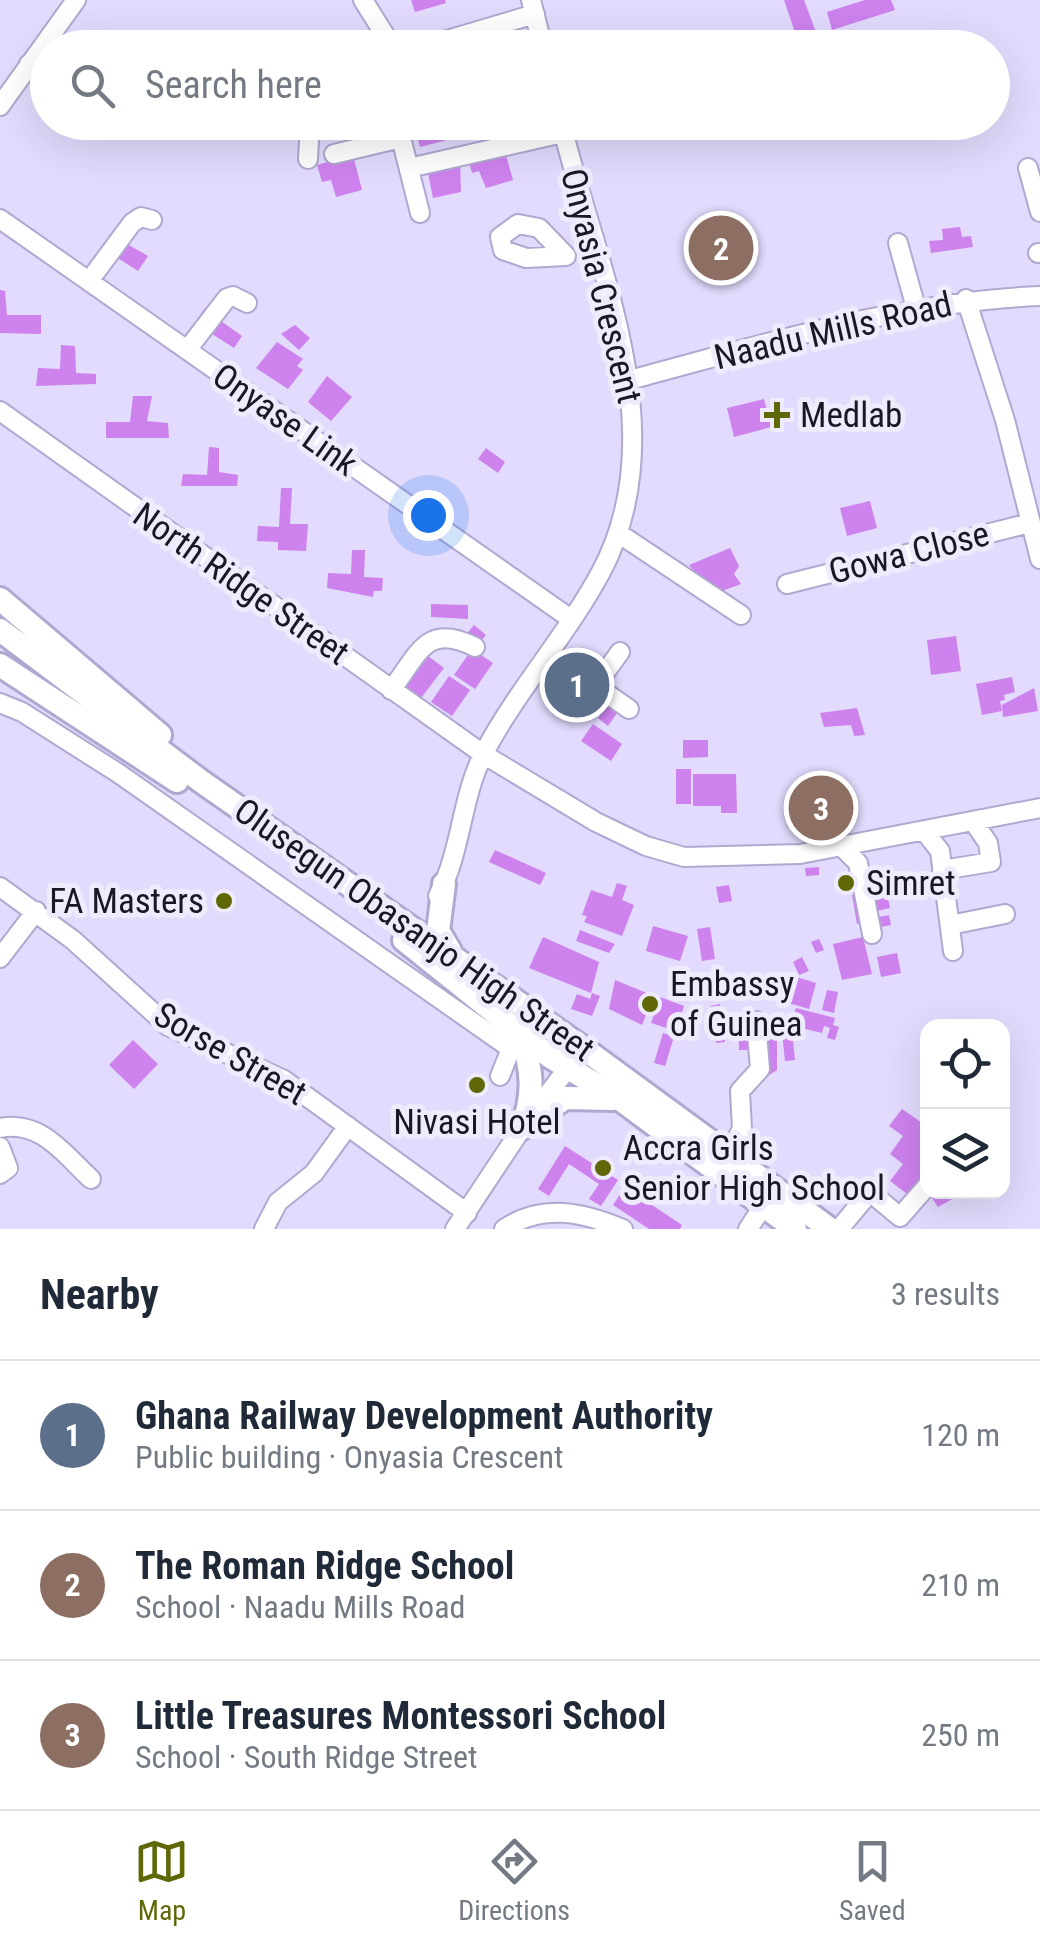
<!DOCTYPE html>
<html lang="en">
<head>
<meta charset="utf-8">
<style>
	body { margin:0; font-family:"Roboto Condensed",sans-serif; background:#f2f2f3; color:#1f2937 }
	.controls { position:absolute; right:30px; bottom:30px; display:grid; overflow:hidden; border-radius:20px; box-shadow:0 10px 40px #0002 }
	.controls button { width:90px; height:90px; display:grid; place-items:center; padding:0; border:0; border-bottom:2px solid #e0e1e3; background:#fff; color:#1f2937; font:50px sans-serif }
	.you { position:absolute; left:428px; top:515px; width:35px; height:35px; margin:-25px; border:8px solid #fff; border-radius:50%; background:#1a73e8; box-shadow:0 0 0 15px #1a73e833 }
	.badge { display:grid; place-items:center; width:65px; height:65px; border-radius:50%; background:#5f6707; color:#fff; font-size:32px; font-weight:700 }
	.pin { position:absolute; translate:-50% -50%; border:5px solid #fff; box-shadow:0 2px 10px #0006 }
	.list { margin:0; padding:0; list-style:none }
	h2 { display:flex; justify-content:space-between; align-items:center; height:130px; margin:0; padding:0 40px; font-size:42px }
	h2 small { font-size:32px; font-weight:400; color:#747a83 }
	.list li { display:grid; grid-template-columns:65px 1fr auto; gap:30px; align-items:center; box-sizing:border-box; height:150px; padding:0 40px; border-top:2px solid #e0e1e3 }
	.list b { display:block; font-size:38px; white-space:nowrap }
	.list p { margin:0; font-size:32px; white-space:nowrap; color:#747a83 }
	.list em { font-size:32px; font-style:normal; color:#747a83 }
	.icon { flex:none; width:55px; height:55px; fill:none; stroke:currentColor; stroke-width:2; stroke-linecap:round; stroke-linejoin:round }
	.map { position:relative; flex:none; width:1040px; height:1229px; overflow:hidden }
	.search { position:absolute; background:#fff; box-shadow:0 10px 40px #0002; left:30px; right:30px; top:30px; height:110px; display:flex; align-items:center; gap:25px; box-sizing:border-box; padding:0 35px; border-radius:55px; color:#747a83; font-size:38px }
	.sheet { height:580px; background:#fff }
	nav { display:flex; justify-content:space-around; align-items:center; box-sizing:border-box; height:140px; border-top:2px solid #e0e1e3; background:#fff; font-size:28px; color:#747a83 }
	nav a { display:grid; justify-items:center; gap:5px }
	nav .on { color:#5f6707 }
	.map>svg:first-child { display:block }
	.building { fill:#cd82ee }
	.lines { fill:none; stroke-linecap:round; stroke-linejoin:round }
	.minor-casing { stroke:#b1a8d1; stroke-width:22 }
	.major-casing { stroke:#b1a8d1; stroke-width:28 }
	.minor { stroke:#fff; stroke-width:18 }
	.major { stroke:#fff; stroke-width:22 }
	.poi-dot { fill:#5f6707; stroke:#eeebfc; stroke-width:4 }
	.labels { text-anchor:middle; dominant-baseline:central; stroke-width:10; stroke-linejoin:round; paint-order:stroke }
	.street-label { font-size:35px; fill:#191625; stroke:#eeebfc }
	.poi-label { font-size:35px; fill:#191625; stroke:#eeebfc; text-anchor:start }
</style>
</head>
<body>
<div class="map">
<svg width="1040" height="1229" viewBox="0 0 1040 1229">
	<rect width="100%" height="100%" fill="#e2dbfe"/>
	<!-- building -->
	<path class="building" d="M411,0H445L446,3L415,12Z
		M784,0H804L817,35L798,41Z
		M865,0H891L895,10L832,30L827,12Z
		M413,122H442L447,140L420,147Z
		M460,122H496L497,126L463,135Z
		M504,148L513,180L486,188L479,171L472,173L468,158Z
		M353,155L362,190L336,197L331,180L322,182L317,165Z
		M460,161L461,192L433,198L427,168Z
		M960,227L962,237L971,236L973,247L931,253L929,241L943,240L942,229Z
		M115,237L148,256L138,271L102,248Z
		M0,290L5,291L7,315H41V334L0,333Z
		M204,309L242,336L234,348L195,323Z
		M295,325L310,338L299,350L281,334Z
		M277,342L303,359L297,366L303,370L288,389L256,368Z
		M61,345L75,346L76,373L96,374V384L36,386L38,368L60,369Z
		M327,376L352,397L331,421L308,402Z
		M133,396H152L147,421L168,423L169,438H106V422H130Z
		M764,399L771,427L734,437L727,408Z
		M209,447L219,448V472L238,475L237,486H181L183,474L207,475Z
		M486,448L505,462L498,473L478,459Z
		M281,488H292L290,524H308L306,551L278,550V542L257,541L258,526L279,527Z
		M870,501L877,528L847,536L840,508Z
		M730,548L739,566L734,574L741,584L711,595L689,565Z
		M352,550H365L364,577L383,578L382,591H374L373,597L327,588L328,573L351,574Z
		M431,604L468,605V619L431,617Z
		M474,625L486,635L477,646L465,636Z
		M956,636L961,671L931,675L927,640Z
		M472,649L493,663L475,689L454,675Z
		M424,653L444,668L421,698L401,683Z
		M449,676L470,690L452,716L431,702Z
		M1012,677L1015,692L1004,695L1005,700L1000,701L1002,711L982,715L976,684Z
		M1034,688L1038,711L1003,717L1002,705Z
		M607,706L617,713L608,726L598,718Z
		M857,708L865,735L854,736L851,725L824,727L820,713Z
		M593,724L622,744L611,761L581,741Z
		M683,740H708V757L683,758Z
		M676,769H691V804H676Z
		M693,774H736L737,813H721V806H693Z
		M495,850L546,873L540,885L489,862Z
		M819,867V875L806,876L805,868Z
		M884,880L890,908L872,912L866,884Z
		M617,883L627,886L622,900L634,905L622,936L584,922L587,916L582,915L591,890L612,897Z
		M729,885L732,901L719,903L716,887Z
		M862,893L867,922L857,924L852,895Z
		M889,915L891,925L876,928L874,918Z
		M653,926L688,936L680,961L646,951Z
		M710,927L715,959L702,961L697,929Z
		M580,930L615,944L609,953L576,941Z
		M543,937L599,962L591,993L529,968Z
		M863,937L872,974L842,980L833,944Z
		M819,939L824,950L816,953L811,942Z
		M897,953L901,973L881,977L877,957Z
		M802,957L809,971L799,975L793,962Z
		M783,973L816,983L809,1009L775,999Z
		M615,980L654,996L642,1025L609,1009Z
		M827,990L838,992L834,1013L822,1010Z
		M592,993L600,996L592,1016L571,1009L577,994L590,999Z
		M660,997L684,1006L676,1031L651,1023Z
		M720,1004L725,1042L716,1043L711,1006Z
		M796,1008L835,1018L833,1025L839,1027L835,1040L827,1038L830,1028L824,1026L822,1033L801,1028L803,1021L793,1018Z
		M750,1020L751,1050H739V1021Z
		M777,1029V1070L761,1080L762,1030Z
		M792,1031L795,1060L785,1061L782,1032Z
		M663,1033L674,1037L665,1066L654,1063Z
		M133,1040L158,1064L134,1089L109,1065Z
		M902,1109L928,1127V1182L921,1177L907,1194L890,1181L903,1164L890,1154L903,1136L889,1126Z
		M565,1146L618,1180L601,1206L589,1199L599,1184L569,1164L549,1196L538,1189Z
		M625,1187L682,1225L680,1229H649L613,1205Z
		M928,1192H965L938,1207Z"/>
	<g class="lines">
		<!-- minor casing -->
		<g class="minor-casing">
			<path id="minor" d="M363,0L393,48
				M531,0L543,48
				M420,48L535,14
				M29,64L48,78
				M0,106L76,0
				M106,122L109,125
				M397,122L420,213
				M334,154L401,138
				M308,159L310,122
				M409,168L563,133
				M1028,168L1040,212
				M0,219L571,619
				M518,224L539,228L566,256L526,258L503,250L500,237Z
				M898,243L916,308
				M1038,253H1040
				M89,281L132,223L141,217L152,220
				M966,299L1005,420L1040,559
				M187,350L227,298L233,296L247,303
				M629,380C765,344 899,302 1040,296
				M0,411L483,754L596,822L646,846L684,857L800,854L1040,808
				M618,533L741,615
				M787,584L1030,523
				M549,653L629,709
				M596,685L620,652
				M391,690C419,654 426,622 475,647
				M0,703L22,712L118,773L507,1046L510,1051L500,1076
				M925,832L940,851L953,951
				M843,848L858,863L872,934
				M942,870L991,862L988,843L973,821
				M0,887L73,940L168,1026L284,1080L467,1213
				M438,896C462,851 461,795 485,751C518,689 567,635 601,572C677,430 595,265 561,122
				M950,925L1005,914
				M0,958L36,911
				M0,1128C41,1120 64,1154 91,1179
				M0,1147L8,1168L0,1174
				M727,1156L742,1129L740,1091L760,1069L756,1021
				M264,1229L278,1202L314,1173L348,1126
				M455,1229L522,1128L574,1060
				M504,1229C542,1203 583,1212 623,1229
				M748,1229L764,1205
				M839,1229L870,1192L900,1217L928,1185"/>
		</g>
		<!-- major casing -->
		<g class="major-casing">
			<path id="major" d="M0,599L160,735
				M0,630L202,782L583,1048L830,1229
				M0,665L177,781
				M444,884L438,931L450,951
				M404,940L549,1056L621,1100L795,1229
				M521,1034C532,1069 535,1093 522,1128
				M522,1128L565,1098L613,1099"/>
		</g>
		<!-- minor -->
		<use href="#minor" class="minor"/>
		<!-- major -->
		<use href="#major" class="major"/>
	</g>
	<!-- markers -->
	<g class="poi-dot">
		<path d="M772 400h10v10h10v10h-10v10h-10v-10h-10v-10h10z"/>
		<circle cx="846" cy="883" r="10"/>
		<circle cx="224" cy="901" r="10"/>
		<circle cx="650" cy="1004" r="10"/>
		<circle cx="477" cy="1085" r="10"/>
		<circle cx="603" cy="1168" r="10"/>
	</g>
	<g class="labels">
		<!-- street labels -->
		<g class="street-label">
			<text transform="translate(601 286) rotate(76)">Onyasia Crescent</text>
			<text transform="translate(833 331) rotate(-13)">Naadu Mills Road</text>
			<text transform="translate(285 420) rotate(35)">Onyase Link</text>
			<text transform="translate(909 553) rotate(-14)">Gowa Close</text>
			<text transform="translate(241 584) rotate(35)">North Ridge Street</text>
			<text transform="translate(414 930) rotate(35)">Olusegun Obasanjo High Street</text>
			<text transform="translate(230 1054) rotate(30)">Sorse Street</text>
		</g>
		<!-- poi labels -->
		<g class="poi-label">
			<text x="800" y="415">Medlab</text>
			<text x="866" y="883">Simret</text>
			<text x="204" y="901" text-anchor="end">FA Masters</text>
			<text x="670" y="984">Embassy<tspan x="670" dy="40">of Guinea</tspan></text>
			<text x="477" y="1122" text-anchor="middle">Nivasi Hotel</text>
			<text x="623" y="1148">Accra Girls<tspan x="623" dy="40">Senior High School</tspan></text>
		</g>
	</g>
</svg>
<div class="controls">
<button><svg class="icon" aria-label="locate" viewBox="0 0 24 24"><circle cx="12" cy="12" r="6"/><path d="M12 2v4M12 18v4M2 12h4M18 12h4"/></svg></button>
<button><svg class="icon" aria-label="layers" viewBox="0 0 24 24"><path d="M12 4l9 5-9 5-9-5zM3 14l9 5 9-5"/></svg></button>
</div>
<div class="you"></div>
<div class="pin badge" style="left:577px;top:685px;background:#5c6f8a">1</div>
<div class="pin badge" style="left:721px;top:248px;background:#8d6e63">2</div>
<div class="pin badge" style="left:821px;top:808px;background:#8d6e63">3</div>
<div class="search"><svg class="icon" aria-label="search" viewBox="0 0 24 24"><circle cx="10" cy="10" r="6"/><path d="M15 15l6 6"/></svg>Search here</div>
</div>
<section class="sheet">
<h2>Nearby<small>3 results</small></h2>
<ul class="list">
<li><span class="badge" style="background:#5c6f8a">1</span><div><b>Ghana Railway Development Authority</b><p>Public building · Onyasia Crescent</p></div><em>120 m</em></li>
<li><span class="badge" style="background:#8d6e63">2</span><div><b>The Roman Ridge School</b><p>School · Naadu Mills Road</p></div><em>210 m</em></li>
<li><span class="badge" style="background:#8d6e63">3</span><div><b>Little Treasures Montessori School</b><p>School · South Ridge Street</p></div><em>250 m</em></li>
</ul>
</section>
<nav>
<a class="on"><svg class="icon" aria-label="map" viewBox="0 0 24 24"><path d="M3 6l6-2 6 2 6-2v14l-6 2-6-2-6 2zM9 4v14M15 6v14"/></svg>Map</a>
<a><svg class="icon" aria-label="directions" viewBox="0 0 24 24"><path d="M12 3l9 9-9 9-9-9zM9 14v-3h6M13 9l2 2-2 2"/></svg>Directions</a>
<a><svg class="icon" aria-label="saved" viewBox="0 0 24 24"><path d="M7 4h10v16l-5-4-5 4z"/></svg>Saved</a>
</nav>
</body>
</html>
